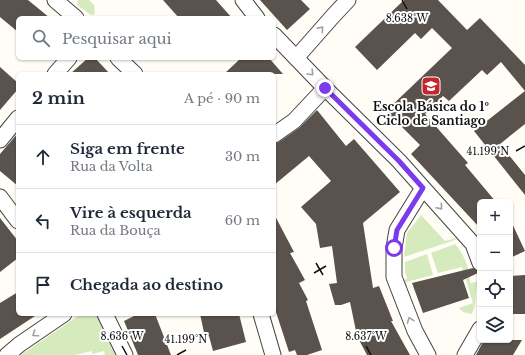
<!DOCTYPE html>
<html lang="pt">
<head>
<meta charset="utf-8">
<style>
	body { margin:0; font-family:"Libre Baskerville",serif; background:#f6f6f7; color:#1f2937 }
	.controls { position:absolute; right:12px; bottom:12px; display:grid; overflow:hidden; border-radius:6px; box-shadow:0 1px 3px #0004 }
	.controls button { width:36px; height:36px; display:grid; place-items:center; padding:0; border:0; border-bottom:1px solid #e0e1e3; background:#fff; color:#1f2937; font:20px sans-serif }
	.stop { position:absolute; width:12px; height:12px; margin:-9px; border:3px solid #7c3aed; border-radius:50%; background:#fff }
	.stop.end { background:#7c3aed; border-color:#fff; box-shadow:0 1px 4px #0008 }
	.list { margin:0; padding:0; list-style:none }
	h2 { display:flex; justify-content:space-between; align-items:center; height:52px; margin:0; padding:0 16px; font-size:17px }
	h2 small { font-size:13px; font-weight:400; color:#747a83 }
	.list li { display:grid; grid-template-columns:26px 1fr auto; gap:12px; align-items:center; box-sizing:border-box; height:64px; padding:0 16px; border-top:1px solid #e0e1e3 }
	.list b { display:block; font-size:15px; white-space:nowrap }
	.list p { margin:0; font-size:13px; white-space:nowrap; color:#747a83 }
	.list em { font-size:13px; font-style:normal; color:#747a83 }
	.icon { flex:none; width:22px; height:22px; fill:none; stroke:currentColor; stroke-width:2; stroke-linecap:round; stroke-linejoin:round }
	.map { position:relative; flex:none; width:525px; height:355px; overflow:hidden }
	.search { position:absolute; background:#fff; box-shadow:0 1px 3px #0004; left:16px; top:16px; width:260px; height:44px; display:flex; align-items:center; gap:10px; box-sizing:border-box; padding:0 14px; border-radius:6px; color:#747a83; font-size:15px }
	.panel { position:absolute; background:#fff; box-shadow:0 1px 3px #0004; left:16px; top:72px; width:260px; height:244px; border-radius:6px }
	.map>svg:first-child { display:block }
	.green { fill:#d5ebbd }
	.building { fill:#5a524d }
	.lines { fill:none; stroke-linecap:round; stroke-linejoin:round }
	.minor-casing { stroke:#444; stroke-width:17 }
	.minor { stroke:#fff; stroke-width:15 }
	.oneway { stroke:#a0a0a0 }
	.route { stroke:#7c3aed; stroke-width:5 }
	.ticks { fill:none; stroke:#111; stroke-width:1.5 }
	.labels { text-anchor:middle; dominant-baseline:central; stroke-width:4; stroke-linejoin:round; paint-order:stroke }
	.poi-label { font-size:12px; font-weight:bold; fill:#111; stroke:#fff }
	.ticks-label { font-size:10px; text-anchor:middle; fill:#111; stroke:#fff; stroke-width:4; stroke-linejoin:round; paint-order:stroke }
</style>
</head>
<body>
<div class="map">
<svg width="525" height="355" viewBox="0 0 525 355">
	<rect width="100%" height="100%" fill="#fffdf5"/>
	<!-- green -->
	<path class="green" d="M78,0H89L94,5L95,14L91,15L77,5Z
		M421,215L445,241L456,238L458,239L404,257L407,233Z
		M455,244C464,255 470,268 470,283L477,282L475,305L472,314L463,312L459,308L473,303L462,267L438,273L431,253Z
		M427,254L433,275L406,282L407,286H406L403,281V280L407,279L405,271V262Z
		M81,314H95L96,315L102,325L116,355H105L104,351L92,354V351L75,355H21Z"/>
	<!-- building -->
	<path class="building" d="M0,0H28L50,18H18V32L0,17Z
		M163,0H216L232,18H179Z
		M260,0H301L310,9L287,30Z
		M404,0H438L467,30L480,18L525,65V91L501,62L487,75L482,70L449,101L443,96L425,114L468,163L465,165L496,202H480V228L411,154L420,145L386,111L452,48L432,28L421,39L415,33L377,70L355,47Z
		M88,58H95L110,74H70Z
		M241,58H269L283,74H224Z
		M0,67L18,83V89L0,110Z
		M525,91V124L500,144L525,175V195L474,131Z
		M317,110L346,146L354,139L400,192L363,223L373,288L379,286L393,321H391L410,355H367L357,336L350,302L341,305H335L329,284L337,283L332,246L320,248L316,224L301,207L331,181L309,156L274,185V144L279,142L299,128Z
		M18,133V186L0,171V154Z
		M274,214L294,252L290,253L305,280L299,283L308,300L306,301L322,350L307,355H297L295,350L289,352L274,306Z
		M0,218L18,241V258L0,272Z
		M510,219L525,251L510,258Z
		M473,268L478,271V273L463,280L469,298L423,313L412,283Z
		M525,275V314H510V276Z
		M18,292V314H38L0,339V303Z
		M138,314H155L171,355H138L124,321Z
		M200,314H239L246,342L213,351L209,336L205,337Z
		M484,340H522L513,355H476Z"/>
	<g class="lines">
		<!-- minor casing -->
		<g class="minor-casing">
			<path id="minor" d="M55,0L76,18
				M243,0L257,18
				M274,35L325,88L399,161L473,244L480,263
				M118,58L135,74
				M296,58L333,16L348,0
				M55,74L69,58
				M274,135L294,121L325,88
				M0,140L18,118
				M423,188L397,230L394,248V277L415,331L428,355
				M0,197L18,221
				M105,314L125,355
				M261,314L273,355
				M7,355L20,344L64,314
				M465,355L480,329"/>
		</g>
		<!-- minor -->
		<use href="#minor" class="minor"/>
	</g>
	<!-- one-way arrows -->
	<defs><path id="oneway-chevron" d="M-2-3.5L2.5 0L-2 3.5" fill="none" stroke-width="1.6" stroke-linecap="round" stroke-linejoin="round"/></defs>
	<g class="oneway">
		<use href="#oneway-chevron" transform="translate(321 29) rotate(-49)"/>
		<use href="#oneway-chevron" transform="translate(311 73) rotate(46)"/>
		<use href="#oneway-chevron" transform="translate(440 207) rotate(49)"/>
		<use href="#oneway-chevron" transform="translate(410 320) rotate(-111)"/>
		<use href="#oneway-chevron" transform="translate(35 334) rotate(145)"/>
	</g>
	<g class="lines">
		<!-- route -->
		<path class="route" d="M325,88L399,161L423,188L397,230L394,248"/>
	</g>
	<!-- ticks -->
	<path class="ticks" d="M402,0L407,9M516,151L525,146M316,263L323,275M314,273L326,266M122,346L127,355M366,346L371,355M177,355L186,350"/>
	<!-- icons -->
	<defs>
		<g id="school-square" transform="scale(1)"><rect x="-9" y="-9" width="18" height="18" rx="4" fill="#c4262e" stroke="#fff"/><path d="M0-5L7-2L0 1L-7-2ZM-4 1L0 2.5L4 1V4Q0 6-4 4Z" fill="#fff"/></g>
	</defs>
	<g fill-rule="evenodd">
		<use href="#school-square" x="431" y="86"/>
	</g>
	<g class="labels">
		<!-- poi labels -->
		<g class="poi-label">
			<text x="431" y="106">Escola Básica do 1º<tspan x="431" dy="14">Ciclo de Santiago</tspan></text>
		</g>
	</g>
	<g class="ticks-label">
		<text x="407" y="22">8.638°W</text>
		<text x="488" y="155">41.199°N</text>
		<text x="122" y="340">8.636°W</text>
		<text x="366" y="340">8.637°W</text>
		<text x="186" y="343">41.199°N</text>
	</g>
</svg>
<div class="controls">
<button>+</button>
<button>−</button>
<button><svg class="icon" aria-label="locate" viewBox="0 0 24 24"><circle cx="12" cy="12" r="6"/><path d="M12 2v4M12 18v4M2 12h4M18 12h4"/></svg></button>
<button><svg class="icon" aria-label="layers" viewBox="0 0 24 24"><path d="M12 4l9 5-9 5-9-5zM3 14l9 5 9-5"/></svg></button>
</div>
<div class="stop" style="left:394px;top:248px"></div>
<div class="stop end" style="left:325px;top:88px"></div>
<div class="search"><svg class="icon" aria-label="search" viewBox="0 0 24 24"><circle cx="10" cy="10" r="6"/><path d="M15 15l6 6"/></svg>Pesquisar aqui</div>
<section class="panel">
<h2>2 min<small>A pé · 90 m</small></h2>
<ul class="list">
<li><svg class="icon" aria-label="ahead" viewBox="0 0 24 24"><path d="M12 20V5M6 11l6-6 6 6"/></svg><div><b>Siga em frente</b><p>Rua da Volta</p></div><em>30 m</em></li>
<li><svg class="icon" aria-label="left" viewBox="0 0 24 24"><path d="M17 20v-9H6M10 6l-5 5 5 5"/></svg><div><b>Vire à esquerda</b><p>Rua da Bouça</p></div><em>60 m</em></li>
<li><svg class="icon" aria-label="arrive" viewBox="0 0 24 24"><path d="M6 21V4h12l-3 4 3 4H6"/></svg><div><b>Chegada ao destino</b></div></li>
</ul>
</section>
</div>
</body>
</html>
